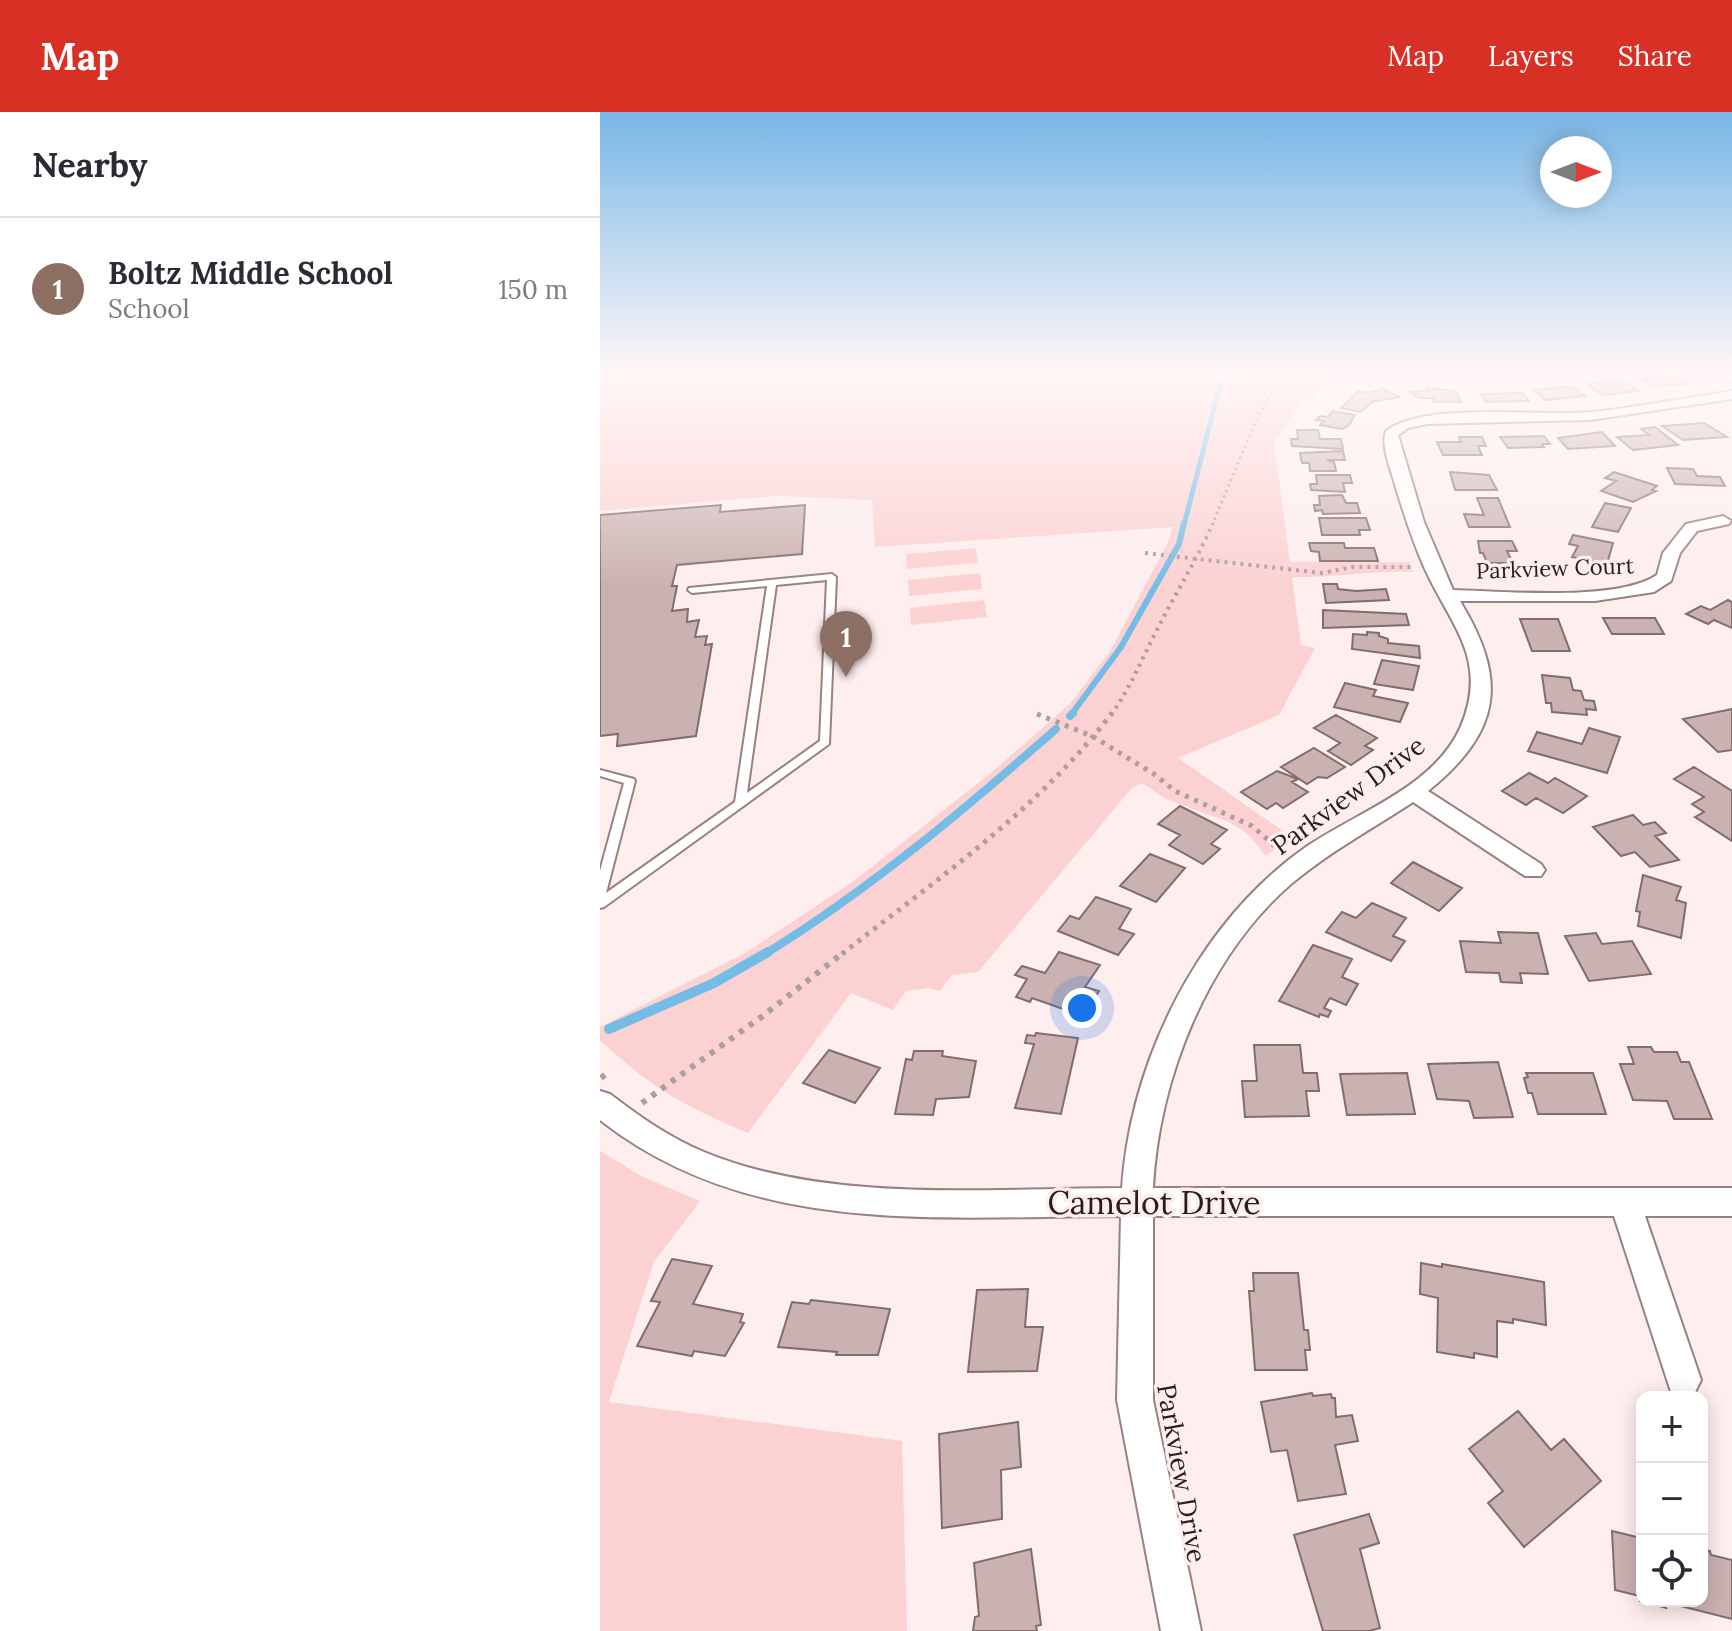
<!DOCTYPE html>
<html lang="en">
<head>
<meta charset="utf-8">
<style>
	body { margin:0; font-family:Lora,serif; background:#f7f7f7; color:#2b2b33 }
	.controls { position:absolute; right:24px; bottom:24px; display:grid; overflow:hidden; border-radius:16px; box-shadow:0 4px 20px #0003 }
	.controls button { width:72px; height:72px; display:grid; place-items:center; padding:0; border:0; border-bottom:2px solid #e1e1e2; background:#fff; color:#2b2b33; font:40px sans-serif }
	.compass { position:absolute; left:940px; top:24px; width:72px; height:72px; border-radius:50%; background:#fff; box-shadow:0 4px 20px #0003; rotate:90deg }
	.you { position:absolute; left:482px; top:896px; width:28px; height:28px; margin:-20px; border:6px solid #fff; border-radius:50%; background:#1a73e8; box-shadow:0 0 0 12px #1a73e833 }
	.badge { display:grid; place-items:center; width:52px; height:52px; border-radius:50%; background:#d93025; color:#fff; font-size:26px; font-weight:700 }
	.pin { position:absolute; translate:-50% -66px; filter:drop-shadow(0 2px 4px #0008) }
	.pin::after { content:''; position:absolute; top:42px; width:28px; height:24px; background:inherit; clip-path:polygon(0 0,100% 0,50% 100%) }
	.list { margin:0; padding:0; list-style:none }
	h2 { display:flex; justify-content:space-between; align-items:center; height:104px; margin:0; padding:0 32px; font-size:34px }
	h2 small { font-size:26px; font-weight:400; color:#7c7c81 }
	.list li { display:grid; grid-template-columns:52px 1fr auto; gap:24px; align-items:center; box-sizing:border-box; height:144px; padding:0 32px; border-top:2px solid #e1e1e2 }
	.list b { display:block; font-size:30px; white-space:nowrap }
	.list p { margin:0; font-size:26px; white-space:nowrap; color:#7c7c81 }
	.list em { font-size:26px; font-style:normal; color:#7c7c81 }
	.icon { flex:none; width:44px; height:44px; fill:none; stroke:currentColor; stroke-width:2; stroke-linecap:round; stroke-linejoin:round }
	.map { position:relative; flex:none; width:1132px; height:1519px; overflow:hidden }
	header { display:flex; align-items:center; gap:48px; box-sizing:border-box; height:112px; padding:0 40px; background:#d93025; color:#fff }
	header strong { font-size:38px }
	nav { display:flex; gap:44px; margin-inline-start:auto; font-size:28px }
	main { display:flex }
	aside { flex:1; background:#fff }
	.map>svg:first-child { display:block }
	.green { fill:#fcd1d2 }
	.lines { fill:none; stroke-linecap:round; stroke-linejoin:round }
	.stream-far3 { stroke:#73bce6; stroke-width:5 }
	.stream-far2 { stroke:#73bce6; stroke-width:6 }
	.stream-far1 { stroke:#73bce6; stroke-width:8 }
	.stream { stroke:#73bce6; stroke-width:10 }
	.building { fill:#cbb2b2; stroke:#836c6c; stroke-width:2 }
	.service-casing { stroke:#998181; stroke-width:4 }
	.minor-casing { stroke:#998181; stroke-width:4 }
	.path-far3 { stroke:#ad9f9f; stroke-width:3; stroke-dasharray:2 4; stroke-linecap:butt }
	.path-far2 { stroke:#ad9f9f; stroke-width:4; stroke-dasharray:3 5; stroke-linecap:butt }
	.path-far1 { stroke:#ad9f9f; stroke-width:5; stroke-dasharray:4 6; stroke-linecap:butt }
	.path { stroke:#ad9f9f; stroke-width:6; stroke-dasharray:5 7; stroke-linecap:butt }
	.service { fill:#fff; fill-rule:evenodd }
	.minor { fill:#fff; fill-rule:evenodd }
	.labels { text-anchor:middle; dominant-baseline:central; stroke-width:7; stroke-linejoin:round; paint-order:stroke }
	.far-street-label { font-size:22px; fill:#261d1d; stroke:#feeeee }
	.street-label { font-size:26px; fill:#261d1d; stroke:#feeeee }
	.near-street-label { font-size:32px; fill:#261d1d; stroke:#feeeee }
</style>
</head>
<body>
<header>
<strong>Map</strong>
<nav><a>Map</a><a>Layers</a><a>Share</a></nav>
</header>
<main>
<aside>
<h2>Nearby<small></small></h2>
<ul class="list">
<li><span class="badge" style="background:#8d6e63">1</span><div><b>Boltz Middle School</b><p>School</p></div><em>150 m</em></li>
</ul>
</aside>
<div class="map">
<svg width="1132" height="1519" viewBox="0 0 1132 1519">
	<rect width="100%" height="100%" fill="#feeeee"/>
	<!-- green -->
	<path class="green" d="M0,261H731L712,289L704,287L674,330L690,450H809L813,460C772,458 733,466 692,465L701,533L715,536L679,603L578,646L692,725L666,744L648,722L629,710L566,687L542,671L531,677L378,860L352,863L340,879L328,876L306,879L293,898L251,881L148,1021C84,994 51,976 0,928V915L147,840L254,769L392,660L471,591L511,538L567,432L573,415L275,435L272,388L177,384L0,399Z
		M376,436L378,451L307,457L306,442Z
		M380,461L382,477L309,484L308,468Z
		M384,488L387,505L311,513L310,496Z
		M0,1039L43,1065L100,1089L54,1150L9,1290L302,1329L307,1519H0Z"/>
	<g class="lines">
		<!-- stream-far3 -->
		<path class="stream-far3" d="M584,413L620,273L631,261"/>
		<!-- stream-far2 -->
		<path class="stream-far2" d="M471,603L521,535L579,432L584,411"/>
		<!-- stream-far1 -->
		<path class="stream-far1" d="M470,604L473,601
			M165,842C270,777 364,698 456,617"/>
		<!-- stream -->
		<path class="stream" d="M9,917L114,871L168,840"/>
	</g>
	<!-- building -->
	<path class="building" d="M1060,261L1077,263L1089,272L1054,274L1042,268L1064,263Z
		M1023,268L1039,279L1002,283L987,272Z
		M972,274L985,284L945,288L934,278Z
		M826,276L856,279L861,290H834L833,286H819L810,280L828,279Z
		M784,277L799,285L772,290L760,300L741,296L758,279L768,281Z
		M923,281L929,289L886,290L881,282Z
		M733,299L755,303L749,313L742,317L720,313L724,309L716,308L720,304L728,305Z
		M1104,311L1127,325L1083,328L1062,314Z
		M1055,315L1078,333L1033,338L1017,325L1049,323L1041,317Z
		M697,318H718L720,327H741L743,337L692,334L691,327H698Z
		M1002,320L1015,334L968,337L958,326Z
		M944,324L950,332H942L944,335L908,336L900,325Z
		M859,325H882L886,334H878L882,343H843L837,330H861Z
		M743,339L745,348H727L734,350L736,359H710L709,351H702L700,341Z
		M1067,356L1093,357L1097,364L1120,365L1125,374L1075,372Z
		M850,360L889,363L897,378H855Z
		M1014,360L1057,374L1052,378L1056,379L1033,390L1001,379L1016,369L1005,366Z
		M716,363H750L752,371H743L745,380L711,378L710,372H717Z
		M742,383L746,391H757L760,401L723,402L722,398L715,399L714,393H720L719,384Z
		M877,386H898L910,415H869L864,402L884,403Z
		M1005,391L1031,396L1018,420L992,415Z
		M121,393L120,400L205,393L202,442L77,453L72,474H77L72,499L88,497L87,510L99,508L95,525L107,524L105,533L112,532L96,624L17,634L18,622L0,624V403Z
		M719,406H766L770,418H759L760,423H722Z
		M973,423L1013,431L1007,452L972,445L978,434L969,432Z
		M878,429H912L917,439H907L913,451H887L883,441H880Z
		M709,431H744L745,436H774L778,449H720L719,440L711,439Z
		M723,472H737L738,477L756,479L786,477L789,488L726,491Z
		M1128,488L1132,490V516L1114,508L1108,512L1086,502L1101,494L1110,498Z
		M723,498L806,502L809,513L723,516Z
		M1003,506H1055L1064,522H1012Z
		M920,507H958L970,539H932Z
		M767,520L779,521V524L788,527V531L819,534L820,546L752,537L753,522L767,523Z
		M782,548L819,554L813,578L774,572Z
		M942,563L970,566L973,578L981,579L984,588L994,589L996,598L986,597L987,603L952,600L951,591H946Z
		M745,571L776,578L773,584L808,591L800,610L734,595Z
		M1132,597V638L1118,640L1083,607Z
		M736,603L777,626L765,634L773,638L751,653L728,639L740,631L714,616Z
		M989,616L1020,625L1007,661L928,639L937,620L982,632Z
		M714,636L745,655L727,666L718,665L707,672L681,655Z
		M1094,655L1132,679V729L1095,705L1104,700L1092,692L1104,685L1074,667Z
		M677,659L698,667L692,670L708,680L683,696L676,691L667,697L641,680Z
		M929,661L948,671L955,666L987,684L963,701L936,686L926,693L902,679Z
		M580,694L627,718L611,732L620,737L603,752L569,733L580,723L558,712Z
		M1033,703L1043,713L1055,710L1066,721L1055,724L1079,748L1050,755L1035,740L1021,744L993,715Z
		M550,742L585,756L556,790L520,774Z
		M813,750L862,776L839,799L791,771Z
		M1043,763L1081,775L1076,788L1086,791L1081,826L1038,814L1040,800L1036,799Z
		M496,785L531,797L519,817L534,822L518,843L458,819L470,804L479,807Z
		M772,791L806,806L793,824L805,829L791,849L726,820L742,800L756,806Z
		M898,820L938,821L948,862L920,861L922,871L901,870L899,861L866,860L860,829L901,831Z
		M996,821L1002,832L1032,829L1051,862L989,869L965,824Z
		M713,833L752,847L742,865L758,872L746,893L730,886L724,896L731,899L728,905L720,902L719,905L679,889Z
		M459,840L500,853L485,875L499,879L483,904L432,886L430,890L416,885L427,867L415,863L422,854L445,861Z
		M436,921L478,926L461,1002L415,996L434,932L425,931L427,923L435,924Z
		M654,933H700L703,961H717L719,979H706L709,1004L645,1005L642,969H657Z
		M1028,935H1051L1054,940H1077L1081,950H1089L1112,1007H1074L1067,989L1033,988L1020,952H1034Z
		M229,938L280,956L255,991L203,971Z
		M314,939H343L342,944L376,949L369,985L336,987L333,1003L295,1002L306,947L312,948Z
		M898,950L913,1005L874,1006L869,989L837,987L828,952Z
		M807,961L815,1002L747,1003L740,962Z
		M926,961H993L1006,1002H938L932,981H928L924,966L928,965Z
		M72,1147L112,1154L93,1192L143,1202L140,1210L144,1211L125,1244L94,1239L92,1244L37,1234L60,1190L51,1189Z
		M821,1151L842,1155V1152L944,1170L946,1213L913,1207V1211L897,1209V1245L874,1241V1246L837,1240L838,1186L820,1182Z
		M653,1161H698L704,1218H708L710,1238H705L707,1258H655L649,1179H654Z
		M428,1177L425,1215H443L437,1259L368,1260L377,1178Z
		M211,1188L290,1197L278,1243H236L237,1240L178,1235L192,1190L209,1192Z
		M712,1281L713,1284L731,1282L732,1286H735L736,1305L752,1303L758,1329L735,1333L746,1382L698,1389L687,1338L671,1340L661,1290Z
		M918,1299L951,1338L964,1327L1001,1369L924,1435L888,1391L903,1379L869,1337Z
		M418,1310L421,1355L401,1358L402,1407L342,1416L339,1322Z
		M769,1402L779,1431L760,1437L780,1516L769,1519H723L694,1423Z
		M1012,1419L1041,1426L1042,1420V1489H1102V1437L1110,1439L1111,1443L1132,1448V1507L1065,1490L1066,1496L1040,1489V1484L1015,1478Z
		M431,1437L441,1513L436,1514L437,1519H373L375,1505L379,1504L374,1451Z"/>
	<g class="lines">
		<!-- service casing -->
		<g class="service-casing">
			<path id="service" d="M232,462L236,465L229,632L4,795L0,796V759L24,671L0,664V658L34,667L35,669L6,781L135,690L167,474L92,481L88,478L89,476ZM227,468L220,629L147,681L176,473Z"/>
		</g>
		<!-- minor casing -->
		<g class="minor-casing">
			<path id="minor" d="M1117,261H1132V269Z
				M1132,279V287L990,308L827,312L808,316L798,323L824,410L853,478C903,479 1017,490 1057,463L1063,441L1086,412L1123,404L1131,409L1129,412L1097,419L1080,441L1071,469L1054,480L995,489H860C908,568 902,619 828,679L941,752L945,758L941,764H925L813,690C772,717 729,740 691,772C607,845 559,966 553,1076H1132V1104H1045L1101,1268L1095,1280L1085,1285L1071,1280L1014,1104H553V1288L601,1519H561L517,1288L521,1104C341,1104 152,1127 0,1008V979L10,982C40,1005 70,1026 104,1040C229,1092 389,1076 522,1076C531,947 599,810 706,735C757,700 835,675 861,614C889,547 851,514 825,457C812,428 802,396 793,366C789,352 781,332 786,319C826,289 939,305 992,300C1039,295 1085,286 1132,279Z"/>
		</g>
		<!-- path-far3 -->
		<path class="path-far3" d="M612,413L657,306L683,261"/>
		<!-- path-far2 -->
		<path class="path-far2" d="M545,441L722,461L753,455H812
			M511,603C531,575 542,546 558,516C576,480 597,448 613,411"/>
		<!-- path-far1 -->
		<path class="path-far1" d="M437,602L492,624L554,662L575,679L652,714L683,741
			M242,842C337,767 438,698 512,601"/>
		<!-- path -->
		<path class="path" d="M1,966L10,959
			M42,991L164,903L244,840"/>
		<!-- service -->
		<use href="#service" class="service"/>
		<!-- minor -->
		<use href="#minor" class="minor"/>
	</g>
	<!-- sky -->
	<linearGradient id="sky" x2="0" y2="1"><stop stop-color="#79b7e7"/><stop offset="0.55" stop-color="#fff7f7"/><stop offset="1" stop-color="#fff7f7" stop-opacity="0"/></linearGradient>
	<rect width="1132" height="474" fill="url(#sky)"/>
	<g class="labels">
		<!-- far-street labels -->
		<g class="far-street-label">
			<text transform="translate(955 456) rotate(-2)">Parkview Court</text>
		</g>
		<!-- street labels -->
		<g class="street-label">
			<text transform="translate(748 683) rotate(-36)">Parkview Drive</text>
			<text transform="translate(582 1361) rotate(80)">Parkview Drive</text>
		</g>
		<!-- near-street labels -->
		<g class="near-street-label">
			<text x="554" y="1090">Camelot Drive</text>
		</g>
	</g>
</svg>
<div class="controls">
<button>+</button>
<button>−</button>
<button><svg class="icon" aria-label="locate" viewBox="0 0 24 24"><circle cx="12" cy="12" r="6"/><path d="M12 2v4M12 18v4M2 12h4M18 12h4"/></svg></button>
</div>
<svg class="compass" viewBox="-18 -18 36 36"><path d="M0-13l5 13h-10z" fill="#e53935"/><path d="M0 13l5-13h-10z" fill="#7c7c81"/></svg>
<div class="you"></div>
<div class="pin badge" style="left:246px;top:565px;background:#8d6e63">1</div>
</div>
</main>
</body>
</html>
